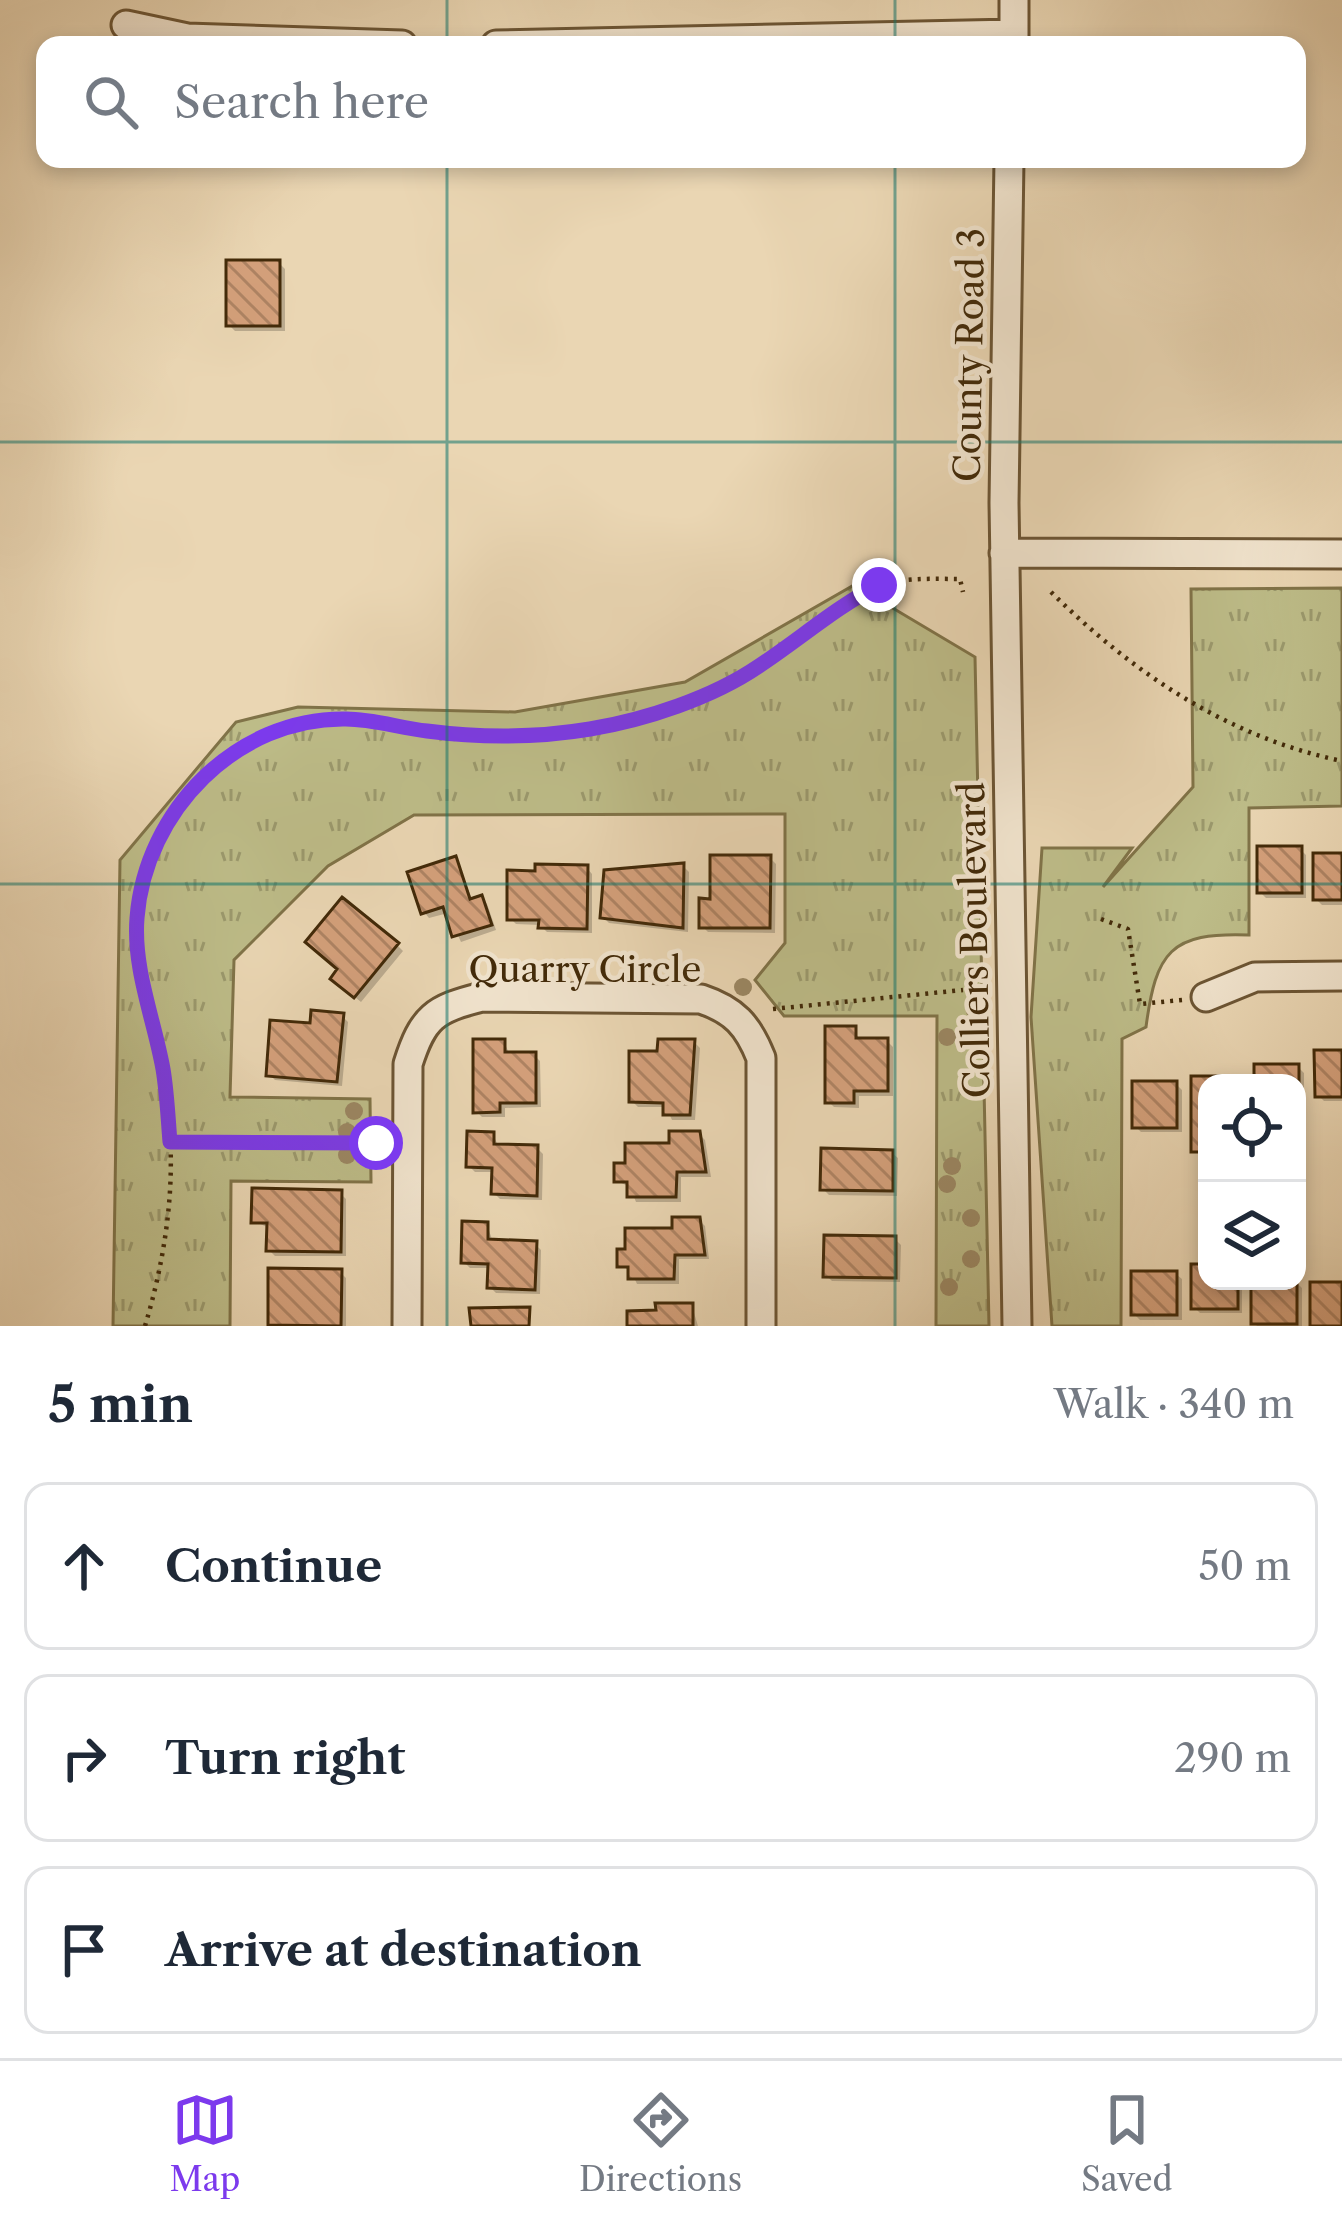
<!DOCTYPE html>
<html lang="en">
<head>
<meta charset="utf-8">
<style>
	body { margin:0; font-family:"Libre Caslon Text",serif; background:#f6f6f7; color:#1f2937 }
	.controls { position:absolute; right:36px; bottom:36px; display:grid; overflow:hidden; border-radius:24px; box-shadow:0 6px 18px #0003 }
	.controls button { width:108px; height:108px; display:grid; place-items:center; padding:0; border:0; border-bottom:3px solid #e0e1e3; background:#fff; color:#1f2937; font:60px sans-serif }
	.stop { position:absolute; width:36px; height:36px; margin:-27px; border:9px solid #7c3aed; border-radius:50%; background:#fff }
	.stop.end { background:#7c3aed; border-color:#fff; box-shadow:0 3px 12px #0008 }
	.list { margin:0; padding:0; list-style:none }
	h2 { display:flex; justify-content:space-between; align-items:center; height:156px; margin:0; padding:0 48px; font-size:51px }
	h2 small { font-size:39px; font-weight:400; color:#747a83 }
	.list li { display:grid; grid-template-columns:78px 1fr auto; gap:36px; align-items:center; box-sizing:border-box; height:168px; margin:0 24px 24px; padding:0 24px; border:3px solid #e0e1e3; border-radius:24px }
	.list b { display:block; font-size:45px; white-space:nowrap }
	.list em { font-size:39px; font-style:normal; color:#747a83 }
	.icon { flex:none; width:66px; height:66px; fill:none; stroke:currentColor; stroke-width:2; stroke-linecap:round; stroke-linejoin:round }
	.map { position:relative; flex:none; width:1342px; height:1326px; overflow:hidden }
	.search { position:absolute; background:#fff; box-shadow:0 6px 18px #0003; left:36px; right:36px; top:36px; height:132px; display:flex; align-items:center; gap:30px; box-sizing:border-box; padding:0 42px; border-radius:24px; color:#747a83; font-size:45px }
	.sheet { height:732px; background:#fff }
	nav { display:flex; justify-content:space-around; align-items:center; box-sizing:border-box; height:168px; border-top:3px solid #e0e1e3; background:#fff; font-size:33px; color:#747a83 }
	nav a { display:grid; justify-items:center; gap:6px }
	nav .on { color:#7c3aed }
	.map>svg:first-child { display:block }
	.grass { fill:url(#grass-tufts); stroke:#807348; stroke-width:3 }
	.shadow { fill:#0003 }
	.building { fill:url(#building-back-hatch); stroke:#422a09; stroke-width:3 }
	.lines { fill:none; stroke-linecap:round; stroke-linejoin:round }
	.minor-casing { stroke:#6c5534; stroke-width:33 }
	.path { stroke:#422a09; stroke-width:4.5; stroke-dasharray:3 6; stroke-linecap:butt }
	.minor { stroke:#f1e4ce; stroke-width:27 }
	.tree { fill:#9b8763 }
	.route { stroke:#7c3aed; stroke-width:15 }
	.grid { fill:none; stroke:#0f766e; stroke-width:3; stroke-opacity:0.55 }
	.labels { text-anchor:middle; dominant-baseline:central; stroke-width:9; stroke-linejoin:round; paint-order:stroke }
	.street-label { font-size:36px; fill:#422a09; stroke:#f1e4ce }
</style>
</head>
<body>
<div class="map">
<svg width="1342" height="1326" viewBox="0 0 1342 1326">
	<defs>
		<pattern id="grass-tufts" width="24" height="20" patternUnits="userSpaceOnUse" patternTransform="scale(3)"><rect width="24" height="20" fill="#bdbc88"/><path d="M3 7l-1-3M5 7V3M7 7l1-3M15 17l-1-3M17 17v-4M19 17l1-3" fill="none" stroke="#9b996d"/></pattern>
		<pattern id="building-back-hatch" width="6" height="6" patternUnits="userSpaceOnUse" patternTransform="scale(3)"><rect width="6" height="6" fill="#d4a07b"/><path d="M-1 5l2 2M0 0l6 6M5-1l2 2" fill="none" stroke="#ae8363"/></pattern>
	</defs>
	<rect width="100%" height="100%" fill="#ead6b3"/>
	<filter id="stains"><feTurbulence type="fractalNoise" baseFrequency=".00167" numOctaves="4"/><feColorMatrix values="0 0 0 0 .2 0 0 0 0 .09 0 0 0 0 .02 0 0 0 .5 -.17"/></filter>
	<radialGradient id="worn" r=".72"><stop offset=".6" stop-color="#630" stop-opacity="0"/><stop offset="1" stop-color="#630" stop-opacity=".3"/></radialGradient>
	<!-- grass -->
	<path class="grass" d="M854,585L975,657L989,1326H936L937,1016H784L755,980L785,943V814L414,815L328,866L234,960L230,1097L370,1099L371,1182L231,1181L230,1326H113L120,860L236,722L298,707L515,712L685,682Z
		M1342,588V806L1249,808V935C1170,932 1156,952 1146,1027L1122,1039L1121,1326H1052L1031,1017L1042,848H1132L1103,887L1193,787L1191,589Z"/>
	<!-- shadow -->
	<path class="shadow" d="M279,263L285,269V331H235L229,325Z
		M1300,849L1306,855V898H1266L1260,892Z
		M1342,856V905H1322L1316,899Z
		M770,858L776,864L775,933L708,932L702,926L713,902Z
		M455,860L473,901L482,898L487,904L496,930L461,942L448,913L429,918L424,912Z
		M683,866L689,872L688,932L609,923L603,917Z
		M587,868L592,874V933L547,932L540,925L516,924L510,918Z
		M397,945L403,951L361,1002L339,984Z
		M342,1016L348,1022L342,1086L275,1080L269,1074L313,1026Z
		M854,1029L860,1041H887L893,1047V1096H859V1108L834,1107L828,1101Z
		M504,1042L510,1055H534L540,1061L541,1107L505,1108V1117H482L476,1111Z
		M694,1042L700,1048L695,1120H672L666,1107H638L632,1101L660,1054Z
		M1342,1053V1101H1324L1318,1095Z
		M1298,1067L1304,1073V1114L1297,1115V1083H1257Z
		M1176,1084L1182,1090V1132H1141L1135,1126Z
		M699,1134L705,1140L711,1177H681V1202H636L630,1187L617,1181L628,1166Z
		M493,1135L499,1147L537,1148L543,1154L542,1200L500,1199L494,1193V1172H475L469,1166Z
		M892,1153L898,1158L897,1196L829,1195L823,1189Z
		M340,1193L346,1199V1256H275L269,1250V1228L254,1221Z
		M699,1220L705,1226L709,1259H679V1284H637L631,1271L620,1265L628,1252Z
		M487,1225L493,1242L535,1244L541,1250L540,1294L496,1293L490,1287L491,1268H470L464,1262Z
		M895,1239L901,1245L900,1282L832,1281L826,1275Z
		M1207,1267V1281H1242V1313H1200L1194,1307Z
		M340,1272L346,1278V1326L271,1324Z
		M1176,1274L1182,1279V1320H1140L1134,1314Z
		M1296,1282L1302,1288V1326H1257L1254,1322Z
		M692,1306L698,1326H630Z"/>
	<!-- building -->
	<path class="building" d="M226,260H280V326H226Z
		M1257,846H1302V893H1257Z
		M1313,853H1342V900H1313Z
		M710,855H771L770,928H699V898L710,899Z
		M456,856L470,899L482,895L492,925L452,937L443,907L421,914L407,872Z
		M684,863L683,928L600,918L604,870Z
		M535,864L588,865L587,929L538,928L539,920H507V870L535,871Z
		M342,897L399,943L354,998L330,979L337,969L305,942Z
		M311,1010L344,1013L337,1082L266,1076L270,1020L310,1023Z
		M825,1026H856V1038H888V1091H854V1103H825Z
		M473,1039H505V1052H536V1103H500V1112L473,1113Z
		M658,1039H695L690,1115H663V1103L629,1102V1051H657Z
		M1314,1050H1342V1097H1315Z
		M1254,1064H1299V1110L1297,1083H1254Z
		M1191,1076H1240V1083H1207V1152H1191Z
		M1132,1081H1177V1128H1132Z
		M467,1131L494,1132V1144L538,1145L537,1196L491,1194L492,1168L466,1167Z
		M669,1131H700L706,1172H677L676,1197H627V1182H614V1163H625V1143H669Z
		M821,1148L893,1150V1191L820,1190Z
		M252,1188L342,1190L341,1252L266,1251L267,1223H251Z
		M672,1217H700L705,1255H675L674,1279H628V1267H617V1249H625V1228H672Z
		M462,1221L488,1222V1239L537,1241L535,1290L487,1288L488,1264L461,1263Z
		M824,1235L896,1236V1278L823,1277Z
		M1191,1264H1207V1281H1238V1309H1191Z
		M268,1268L342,1269L341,1326L268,1325Z
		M1131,1271H1177V1315H1131Z
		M1297,1279V1324H1251V1281Z
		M1310,1282H1342V1326H1310Z
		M655,1303H693V1326H627V1311L656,1310Z
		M530,1307L529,1326H471L469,1308Z"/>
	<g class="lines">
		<!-- minor casing -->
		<g class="minor-casing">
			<path id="minor" d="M126,25L187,38L402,45
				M496,45L1014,34
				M1014,45V0
				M1009,159L1004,503L1017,1326
				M1004,553L1342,554
				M1206,997L1255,977L1342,976
				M407,1326L408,1064C423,1017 434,1009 482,997L701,999C734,1010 748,1025 761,1058V1326"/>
		</g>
		<!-- path -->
		<path class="path" d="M1051,592C1133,673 1227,737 1342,761
			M1101,919L1128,929L1140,1004L1182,1000
			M773,1009L963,990
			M170,1141L376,1143
			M145,1326C163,1266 174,1200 170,1137C166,1076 144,1019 138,958C128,848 199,746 307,722C347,714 386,726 425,731C480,738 541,740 597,728C650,715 702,697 750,672C795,648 830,602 878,586C903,577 934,579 960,579L963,592"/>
		<!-- minor -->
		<use href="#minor" class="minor"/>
	</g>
	<!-- trees -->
	<g class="tree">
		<circle cx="743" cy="987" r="9"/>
		<circle cx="975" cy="1011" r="9"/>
		<circle cx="947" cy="1037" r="9"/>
		<circle cx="354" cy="1111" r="9"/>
		<circle cx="347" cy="1132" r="9"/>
		<circle cx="347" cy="1155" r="9"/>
		<circle cx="952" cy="1166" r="9"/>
		<circle cx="947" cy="1184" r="9"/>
		<circle cx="971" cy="1218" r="9"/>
		<circle cx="971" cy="1259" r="9"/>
		<circle cx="949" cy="1287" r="9"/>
	</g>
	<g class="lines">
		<!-- route -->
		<path class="route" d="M376,1143L170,1142C168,1118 167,1093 163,1069C154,1019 133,969 137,918C145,811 237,717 346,719C373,719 400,728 427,731C481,738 536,738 590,729C645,720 712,698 759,666C800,639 836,607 879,585"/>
	</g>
	<!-- grid -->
	<path class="grid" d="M447,0V45M895,0V45M447,159V1326M895,159V1326M0,442H1342M0,884H1342"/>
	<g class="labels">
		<!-- street labels -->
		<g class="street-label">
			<text transform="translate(969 355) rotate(-89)">County Road 3</text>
			<text transform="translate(974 940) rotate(-91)">Colliers Boulevard</text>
			<text x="585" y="969">Quarry Circle</text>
		</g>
	</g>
	<rect width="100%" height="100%" filter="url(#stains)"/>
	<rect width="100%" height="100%" fill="url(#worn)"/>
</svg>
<div class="controls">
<button><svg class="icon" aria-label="locate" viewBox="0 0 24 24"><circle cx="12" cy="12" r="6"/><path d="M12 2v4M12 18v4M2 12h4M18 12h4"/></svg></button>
<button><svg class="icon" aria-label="layers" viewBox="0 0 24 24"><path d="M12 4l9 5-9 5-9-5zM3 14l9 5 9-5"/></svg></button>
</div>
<div class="stop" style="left:376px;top:1143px"></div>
<div class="stop end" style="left:879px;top:585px"></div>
<div class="search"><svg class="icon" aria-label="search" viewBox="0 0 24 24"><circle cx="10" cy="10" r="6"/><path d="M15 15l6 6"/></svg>Search here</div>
</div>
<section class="sheet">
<h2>5 min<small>Walk · 340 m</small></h2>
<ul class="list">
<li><svg class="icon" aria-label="ahead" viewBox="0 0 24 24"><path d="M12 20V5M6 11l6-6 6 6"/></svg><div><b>Continue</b></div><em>50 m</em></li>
<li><svg class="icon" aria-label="right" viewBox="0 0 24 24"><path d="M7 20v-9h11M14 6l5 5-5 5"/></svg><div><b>Turn right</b></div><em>290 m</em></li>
<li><svg class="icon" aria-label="arrive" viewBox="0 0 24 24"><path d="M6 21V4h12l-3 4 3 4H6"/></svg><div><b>Arrive at destination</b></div></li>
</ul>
</section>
<nav>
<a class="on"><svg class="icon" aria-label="map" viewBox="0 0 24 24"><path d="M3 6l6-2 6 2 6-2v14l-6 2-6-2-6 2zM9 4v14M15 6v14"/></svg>Map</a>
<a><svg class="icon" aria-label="directions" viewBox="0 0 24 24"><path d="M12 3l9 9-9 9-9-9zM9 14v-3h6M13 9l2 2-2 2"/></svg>Directions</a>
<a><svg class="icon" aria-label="saved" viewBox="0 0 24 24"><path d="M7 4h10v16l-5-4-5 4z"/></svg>Saved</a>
</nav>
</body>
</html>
